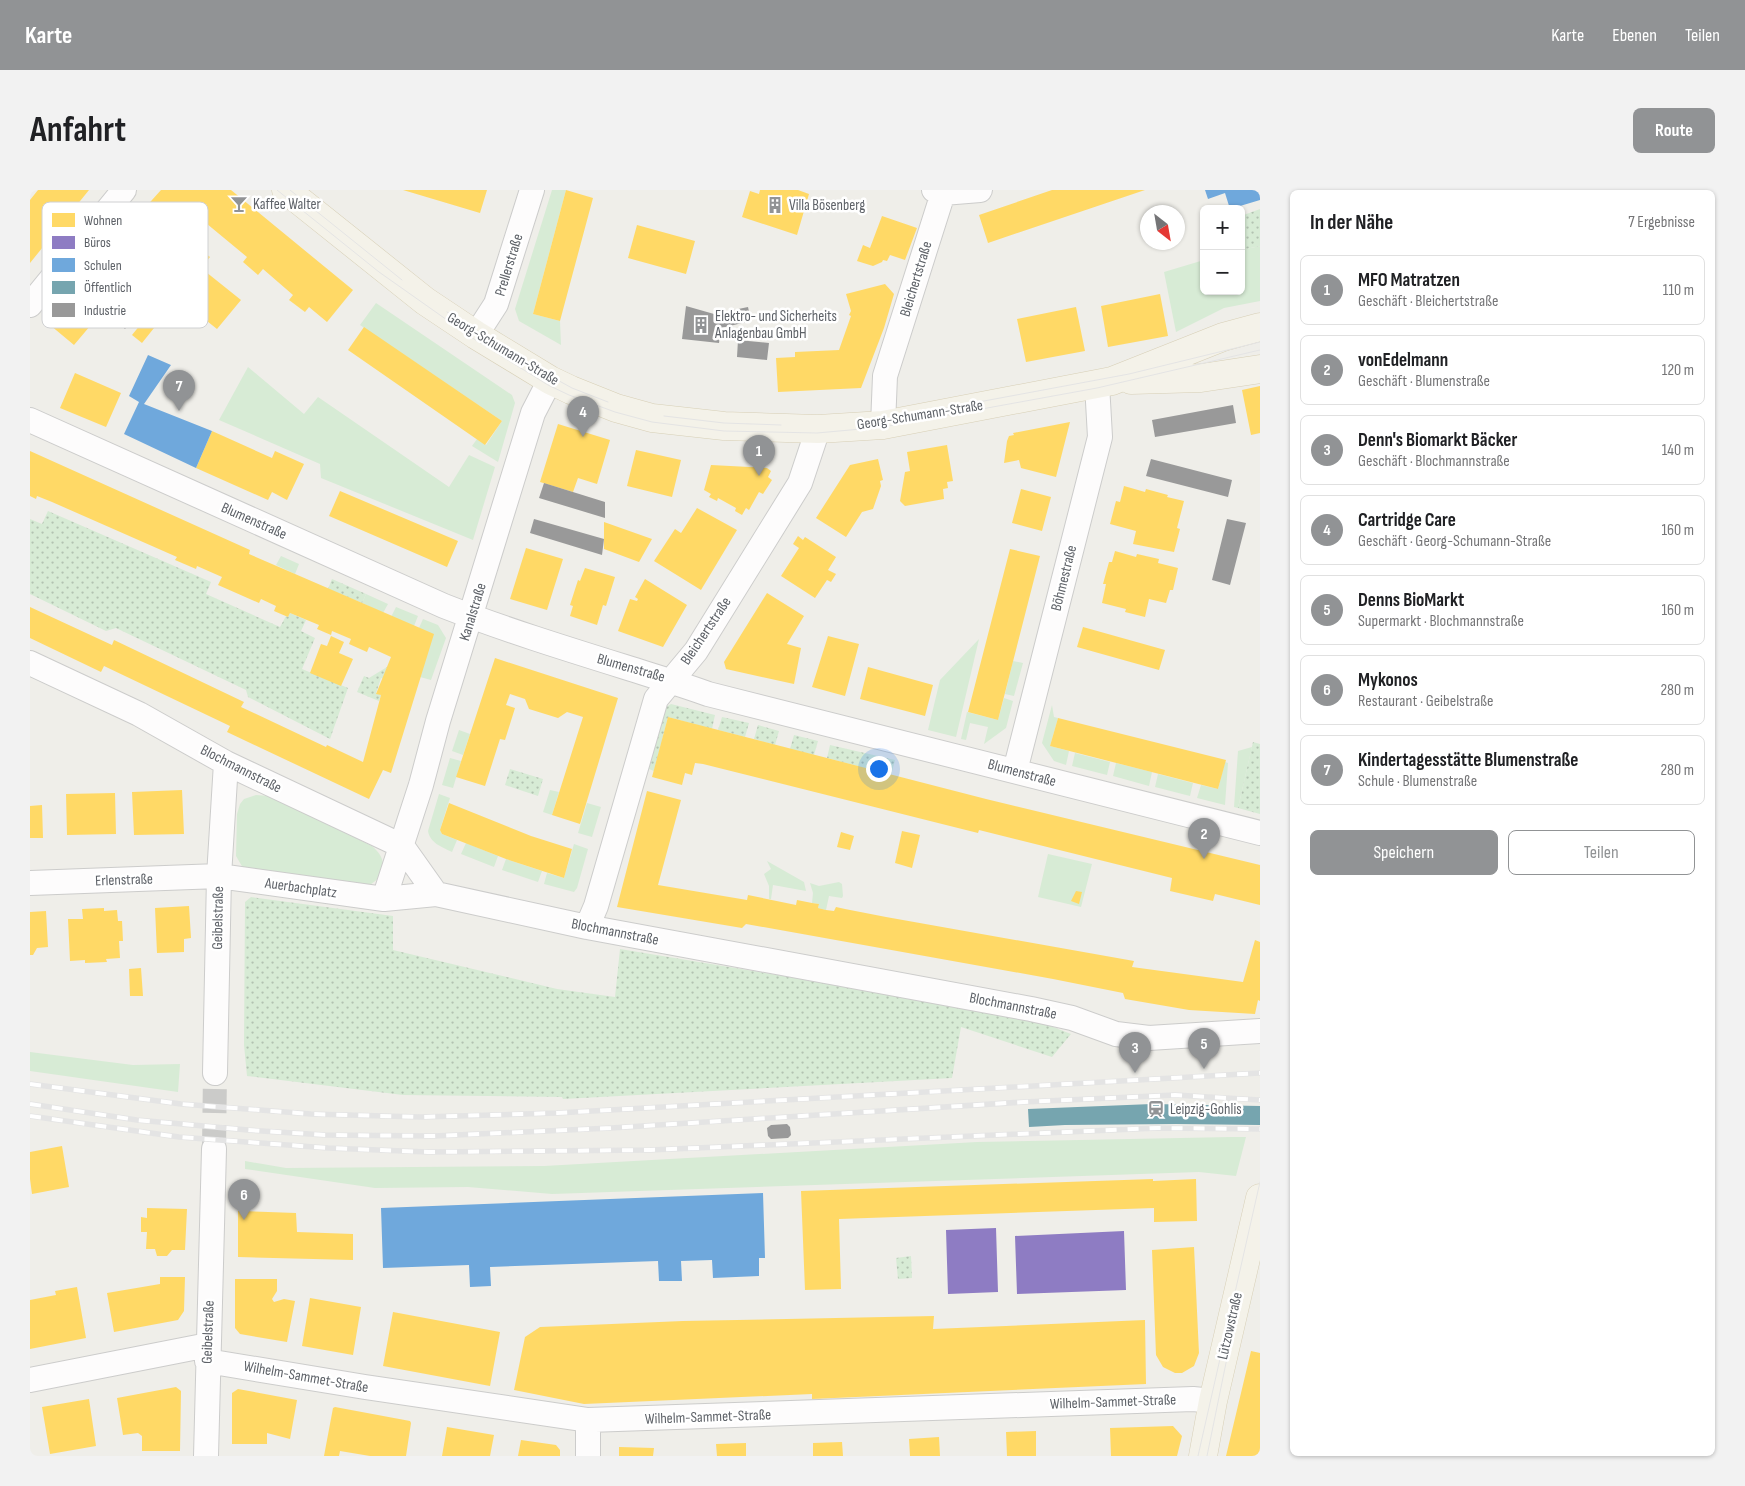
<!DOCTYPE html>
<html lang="de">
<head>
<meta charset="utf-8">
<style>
	body { margin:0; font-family:"Sofia Sans Condensed",sans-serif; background:#f2f2f2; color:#202124 }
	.controls { position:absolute; right:15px; top:15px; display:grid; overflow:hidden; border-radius:8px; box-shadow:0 1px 4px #0004 }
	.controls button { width:45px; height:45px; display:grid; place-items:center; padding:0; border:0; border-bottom:1px solid #e0e0e0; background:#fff; color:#202124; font:25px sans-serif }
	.compass { position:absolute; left:1110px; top:15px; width:45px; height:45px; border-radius:50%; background:#fff; box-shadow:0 1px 4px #0004; rotate:149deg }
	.you { position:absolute; left:848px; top:578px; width:18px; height:18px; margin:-12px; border:4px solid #fff; border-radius:50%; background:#1a73e8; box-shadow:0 0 0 8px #1a73e833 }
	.badge { display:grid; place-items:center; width:32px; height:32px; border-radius:50%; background:#919395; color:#fff; font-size:16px; font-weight:700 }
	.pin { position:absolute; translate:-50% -41px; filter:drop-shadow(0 1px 2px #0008) }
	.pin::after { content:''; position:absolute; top:26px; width:18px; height:15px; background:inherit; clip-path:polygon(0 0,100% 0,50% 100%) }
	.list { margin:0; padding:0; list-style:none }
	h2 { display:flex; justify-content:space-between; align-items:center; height:65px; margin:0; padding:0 20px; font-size:21px }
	h2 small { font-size:16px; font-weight:400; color:#757577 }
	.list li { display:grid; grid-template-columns:32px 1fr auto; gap:15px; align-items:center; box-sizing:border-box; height:70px; margin:0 10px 10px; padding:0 10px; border:1px solid #e0e0e0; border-radius:8px }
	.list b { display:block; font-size:19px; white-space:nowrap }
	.list p { margin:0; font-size:16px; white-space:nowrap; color:#757577 }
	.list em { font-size:16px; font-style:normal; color:#757577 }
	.actions { display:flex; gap:10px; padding:15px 20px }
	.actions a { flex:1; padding:11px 0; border:1px solid #919395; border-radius:8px; text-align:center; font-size:18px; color:#919395 }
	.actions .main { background:#919395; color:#fff }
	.map { position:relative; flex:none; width:1230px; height:1266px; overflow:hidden; border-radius:8px }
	header { display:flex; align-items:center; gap:30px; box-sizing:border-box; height:70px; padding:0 25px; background:#919395; color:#fff }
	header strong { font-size:24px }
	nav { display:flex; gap:28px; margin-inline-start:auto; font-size:18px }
	.intro { display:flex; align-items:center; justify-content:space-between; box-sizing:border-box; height:120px; padding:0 30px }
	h1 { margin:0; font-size:35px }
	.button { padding:12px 22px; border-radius:8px; background:#919395; color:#fff; font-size:18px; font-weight:700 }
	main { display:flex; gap:30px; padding:0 30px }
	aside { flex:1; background:#fff; border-radius:8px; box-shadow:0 1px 4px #0004 }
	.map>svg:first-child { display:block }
	.grass { fill:#d7ebd5 }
	.park { fill:url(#park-dots) }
	.homes { fill:#ffd966 }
	.offices { fill:#8e7cc3 }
	.schools { fill:#6fa8dc }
	.public { fill:#76a5af }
	.industry { fill:#999 }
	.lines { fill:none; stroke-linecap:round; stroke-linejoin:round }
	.minor-tunnel { stroke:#cbcbc9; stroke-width:24; stroke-dasharray:24 12; stroke-linecap:butt }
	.minor-casing { stroke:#cccccb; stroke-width:26 }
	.major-casing { stroke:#d7cfb6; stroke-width:29 }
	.minor { stroke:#fdfcfc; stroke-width:24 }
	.major { stroke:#f4f2e9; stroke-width:28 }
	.tram { stroke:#e4e4e4; stroke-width:1 }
	.rail-casing { stroke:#e4e4e4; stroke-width:5.5 }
	.rail { stroke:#fff; stroke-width:4; stroke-dasharray:11; stroke-linecap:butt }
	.labels { text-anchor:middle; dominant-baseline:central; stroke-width:5; stroke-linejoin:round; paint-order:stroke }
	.poi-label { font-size:15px; fill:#5e6268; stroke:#fff; text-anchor:start }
	.street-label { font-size:15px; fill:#5e6268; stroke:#fff }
	.key { fill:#fff; stroke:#cfd0d2; stroke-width:1 }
	.key-label { font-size:14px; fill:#5e6268 }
</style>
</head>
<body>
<header>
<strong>Karte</strong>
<nav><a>Karte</a><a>Ebenen</a><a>Teilen</a></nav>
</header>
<div class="intro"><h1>Anfahrt</h1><a class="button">Route</a></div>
<main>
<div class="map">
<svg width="1230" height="1266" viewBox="0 0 1230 1266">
	<defs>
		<pattern id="park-dots" width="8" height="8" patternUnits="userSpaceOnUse" patternTransform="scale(1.25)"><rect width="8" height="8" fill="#d7ebd5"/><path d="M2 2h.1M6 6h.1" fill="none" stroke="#b2c2b1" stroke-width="1.8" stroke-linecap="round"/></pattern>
	</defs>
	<rect width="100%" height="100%" fill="#efeee9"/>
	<!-- grass -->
	<path class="grass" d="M522,0H536L503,124L530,131L531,155L489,131L485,119Z
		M1230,56V111L1194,118L1146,142L1134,82L1174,70V101H1211V60Z
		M346,113L482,205L485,213L468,272L442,256L447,249L456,255L472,231L330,135Z
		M218,177L274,224L288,207L419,297L439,265L465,277L443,350L291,288L290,274L189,230Z
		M251,366L269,374L265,384L246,375Z
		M336,404L358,414L353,423L332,413Z
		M366,417L388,426L384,436L361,427Z
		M393,429L408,435L416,448L401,490L390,487L389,438Z
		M949,449L926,547L898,540L910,490Z
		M983,471L993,473L984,506L975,504Z
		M974,508L983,511L976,538L954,554L958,537L940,533L936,550L931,549L937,522L968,530Z
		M1022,515L1024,527L1028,528L1020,556L1039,561L1036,575L1024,571L1012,553Z
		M429,540L440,544L433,565L422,561Z
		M1222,557L1208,618L1204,617L1208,561Z
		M1045,563L1080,572L1077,585L1042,576Z
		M420,568L431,571L423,598L412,595Z
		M1195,572L1198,573L1195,615L1167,608L1171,595L1188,599Z
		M1086,573L1122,582L1119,596L1083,586Z
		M1128,584L1163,593L1160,606L1125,597Z
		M520,600L529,602L522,625L513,622Z
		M409,604L420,608L410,640L412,644L427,650L422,662C412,657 400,653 398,641Z
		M226,605L239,606L342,656C361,672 354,689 334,698L213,678L206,666L207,624L210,614L214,609Z
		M557,613L571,617L562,647L548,643Z
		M436,653L468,666L464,677L431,664Z
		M544,654L558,659L547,698L544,702L514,694L517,683L534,688Z
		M1018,664L1062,674L1051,717L1008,707Z
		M476,669L512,681L508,692L472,680Z
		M737,671L774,692L776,701L743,695L741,709H739V696L734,684L741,679Z
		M809,692L812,694L813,706L812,708L799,706L796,720L788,718L789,714L782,713L783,703L780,693L789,696Z
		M0,862L103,875L150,874L148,902L0,881Z
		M1201,947H1216L1206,986L1169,982L522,1004L438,997L345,998L215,979V971L256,978L514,976L947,952Z"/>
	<!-- park -->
	<path class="park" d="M1230,19V56L1211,60V26Z
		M18,321L181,392L176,404L250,437L256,426L258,427L260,423L276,430L271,441L285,448L272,479L318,498L300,549L218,507L216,500L86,438L76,441L0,404V329L12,334Z
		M302,389L336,404L332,413L298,399Z
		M357,477L353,489L351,488L346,503L351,505L349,511L327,502L334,486L339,488Z
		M641,514L685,525L682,539L638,527L624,581L619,579L636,517Z
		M692,527L719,533L715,547L688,540Z
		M728,535L749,541L745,555L724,549Z
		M764,545L788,551L784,565L760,559Z
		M1223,552L1230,554V624L1208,618Z
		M800,555L865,570L861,585L797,568Z
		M480,579L513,589L508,606L475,595Z
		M221,707L363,726V760L527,799L585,807L590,759L995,826L1041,844L1022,867L931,837L922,888L533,909L532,907L373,905L217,886L214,855L215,712Z
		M881,1066L882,1088L868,1089L866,1068Z"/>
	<!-- homes -->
	<path class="homes" d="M8,0H59L0,73V10Z
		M131,0H201L323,100L297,132L279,117L275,122L259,110L263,105L233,79L228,85L213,72L217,67L159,19L44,155L14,130Z
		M373,0H457L450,23Z
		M536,0L563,8L530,131L503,124Z
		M730,0H768L779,4L767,45L712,27L720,1L729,4Z
		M1022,0H1115L958,53L949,25Z
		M852,26L887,38L875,70L860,65L857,71L853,70L852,72L843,76L827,71L833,55L840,58Z
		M607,35L665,51L656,84L598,68Z
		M171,60L180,67L171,78L211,110L187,139L148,108L112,153L102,145Z
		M855,94L864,104L854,138L831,198L748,202L746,168L765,167V162L809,160L821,126L819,125L821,121L816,104Z
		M1130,104L1138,146L1078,157L1071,116Z
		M1046,117L1055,161L996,172L987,129Z
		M334,137L472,231L455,255L318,160Z
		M45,183L91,203L76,237L30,218Z
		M1230,196V243L1221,245L1212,200Z
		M1040,232L1026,287L991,278L989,270L974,273L977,251L979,246L984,245L983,243Z
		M528,234L580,250L567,294L548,288L543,302L510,292Z
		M182,241L242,268L245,261L274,274L257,310L242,302L238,310L166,278Z
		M917,255L923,291L917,292L918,298L913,299L914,309L875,316L870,311L875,282L880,281L877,262Z
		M606,260L651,270L642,307L597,296Z
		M0,261L220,360L219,364L404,444L361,583L353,580L339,609L197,542L200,536L74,476L71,482L0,448V417L82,455L84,450L214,512L211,517L296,557L297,555L333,572L351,505L346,504L361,467L339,457L337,462L319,454L321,449L302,441L301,445L287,439L289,435L260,423L258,427L244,421L246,416L231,409L229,413L188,395L192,387L167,376L166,379L145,370L147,367L22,312L7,306L6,309L0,306Z
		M848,269L853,290L850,291L851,296L843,319L832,322L816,347L786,328L820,275Z
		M681,275L737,278L741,281L738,287L742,290L733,304L729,302L719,320L716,318L712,325L705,321L706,318L688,308L687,311L679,307L681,304L674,300Z
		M1094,296L1115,302L1116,299L1138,305L1137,307L1154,311L1147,338L1150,339L1144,362L1103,354L1106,341L1080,334L1086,311L1090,312Z
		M991,299L1021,307L1012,341L982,333Z
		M310,301L428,351L417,377L299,326Z
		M667,318L707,340L671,400L624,371L645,339L651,343Z
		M574,332L622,349L609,372L574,359Z
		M768,346L773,350L775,347L806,367L798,380L806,384L801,392L797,390L785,408L751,386L769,358L763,354Z
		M496,358L533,369L517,420L480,409Z
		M980,359L1010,366L968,530L938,522Z
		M1085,361L1106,367L1107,364L1129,369L1128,373L1148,378L1143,400H1140L1136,413L1119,409L1115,427L1095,422L1096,419L1072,413L1076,394H1073L1079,372H1082Z
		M555,378L585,387L576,416L573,415L567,435L540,426L543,416L540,415L548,390L550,391Z
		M615,389L657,415L633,457L588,441L600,409L607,411L608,409L605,407Z
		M737,403L774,426L757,454L771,458L764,494L696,479L694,472Z
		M1053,437L1135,460L1129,480L1047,457Z
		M301,446L314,452L309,463L323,469L311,496L280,483L291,454L297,456Z
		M798,446L829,454L815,506L782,497Z
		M465,468L588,508L550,634L522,625L553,527L537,522L528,528L499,519L495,509L480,504L476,515L485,518L475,550L470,549L455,596L426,587Z
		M838,477L903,495L895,526L830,509Z
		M638,527L956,609L1230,675V715L1185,704L1183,711L1140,701L1142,688L949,640L948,643L920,636L673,574L665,573L662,585L655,583L652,595L622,587Z
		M1028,528L1196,570L1188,599L1020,556Z
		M152,600L154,644L104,645L102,602Z
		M617,601L651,610L628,695L717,710L718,705L766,715L767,710L782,713L789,714L788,718L796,720L804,721L806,717L815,719L856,727L1104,771L1102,777L1213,792L1225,750L1230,752V811L1228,810L1225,824L1159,820L1095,809L1093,803L1023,789L716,734L712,738L587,717Z
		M85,603L86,644L37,645L36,604Z
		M419,613L501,646L542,659L534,688L476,669L412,644L410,640Z
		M12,615L13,648H0V616Z
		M872,641L890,645L882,678L865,673Z
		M811,642L824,646L820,660L807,657Z
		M1046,701L1052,702L1049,714L1041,711Z
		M159,716L161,748L154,749V762L127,763L125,718Z
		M74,718V721L87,720L88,731H92L93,751H89L90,768L76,769L77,772L55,773V770L40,771L38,729H53L52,719Z
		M16,721L18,757L7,758L3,765H0V722Z
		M111,778L113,806H100L99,779Z
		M32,956L39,997L2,1004L0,989V962Z
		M1123,989V991L1166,989L1167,1031L1124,1032V1018L809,1029L811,1099L775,1100L771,1001Z
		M117,1018L157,1019L155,1060H142L137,1066H127L125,1059H116L117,1042H111V1027L117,1028Z
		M208,1021L266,1023L267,1042L323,1044V1070L208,1067Z
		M1164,1057L1169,1163L1164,1176L1152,1183H1145L1133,1177L1126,1165L1122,1060Z
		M130,1087H155L154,1121L148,1130L84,1142L77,1103L130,1094Z
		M205,1089H247V1101L242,1109L244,1112L254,1109L265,1111L257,1152L210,1144L205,1138Z
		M47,1097L56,1148L0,1159V1110L26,1105L25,1101Z
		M280,1108L331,1117L323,1165L272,1156Z
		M363,1122L470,1142L460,1196L353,1176Z
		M904,1126L903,1139L1115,1130L1116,1194L782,1209V1204L554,1214L484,1200L495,1147L510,1137L653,1131Z
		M1221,1161L1230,1163V1266H1196Z
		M146,1197L151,1201L150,1261H112V1246L108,1243L93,1245L87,1208Z
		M208,1199L267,1210L260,1249L237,1243V1254H202V1203Z
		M59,1209L66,1256L20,1264L12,1217Z
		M305,1217L380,1231L381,1233L376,1266H340L310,1261L309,1266H294L303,1218Z
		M1143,1236L1152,1246L1147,1266H1081L1080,1238Z
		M417,1237L464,1245L460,1266H412Z
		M1006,1241V1266H977L976,1242Z
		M909,1247L910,1266H880L879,1249Z
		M491,1250L526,1255L530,1260V1266H488Z
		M812,1252L813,1266H783V1253Z
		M716,1253V1266H687L686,1254Z
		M589,1257L624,1258L623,1266H589Z"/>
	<!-- offices -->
	<path class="offices" d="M966,1038L968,1102L918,1104L916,1040Z
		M1094,1041L1096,1100L987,1104L985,1046Z"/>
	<!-- schools -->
	<path class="schools" d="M1175,0H1230V10L1200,19L1195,3L1178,9Z
		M118,165L141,175L114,214L182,241L166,278L94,244L109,212L99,206Z
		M733,1003L735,1068H729V1086L683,1088L682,1070L651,1071L652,1091H629L628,1071L460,1077L461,1096L440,1097L439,1075L353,1078L351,1018Z"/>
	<!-- public -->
	<path class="public" d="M1122,914L1230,916V935L1146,934L1035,935L999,937L998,919Z"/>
	<!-- industry -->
	<path class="industry" d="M656,116L684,124L718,117L721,131L691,138L689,153L652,149Z
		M94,117L105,128L95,139L83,129Z
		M708,150L739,153L737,170L707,167Z
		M1203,215L1206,233L1125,247L1122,230Z
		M1121,269L1202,290L1198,307L1116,286Z
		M514,293L575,312V328L509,308Z
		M504,329L574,349L572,365L500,343Z
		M1197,329L1216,333L1200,395L1182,390Z
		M757,934L760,937L761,945L758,948L741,949L738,946L737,938L741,935Z"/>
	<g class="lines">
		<!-- minor-tunnel -->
		<path class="minor-tunnel" d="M184,959L185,883"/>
		<!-- minor casing -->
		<g class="minor-casing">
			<path id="minor" d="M904,0L913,3L950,0
				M0,115L94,0
				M446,145L466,114L502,0
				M0,230L414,416C473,439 534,458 595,477C623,486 651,494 678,504L1230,643
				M853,235L855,186L913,3
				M0,473L109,524L196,573L372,656L406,704
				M985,581L1070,247L1067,194
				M0,693L189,686L354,709L406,704L557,737L1001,819L1042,828L1086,844L1119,848L1230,841
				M354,709L391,595L408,531L503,223L520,190
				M557,737L566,716L626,509L666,461L770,293L788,239
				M185,883L189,686L196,573
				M177,1171L335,1197L558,1230L1163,1209L1183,1211
				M0,1190L178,1155
				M176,1266L184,959
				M558,1266V1230"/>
		</g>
		<!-- major casing -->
		<g class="major-casing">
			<path id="major" d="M256,0L395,111L446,145L520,190L541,200L586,218L622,228L694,236L788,239L853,235L1082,191L1193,147L1230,137
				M1101,190L1171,188L1230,179
				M1173,1266L1183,1211L1230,1008"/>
		</g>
		<!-- minor -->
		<use href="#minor" class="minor"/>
		<!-- major -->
		<use href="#major" class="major"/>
		<!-- tram -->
		<path class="tram" d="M247,0L349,82L444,149L518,195L539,205L585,222L622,232L694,241L787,243L853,237L1067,198L1230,160
			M260,0L372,90
			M417,122L522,187L542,198L578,212
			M895,222L1099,184L1230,152
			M634,226L694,233L751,235
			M1168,1266L1230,992
			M1177,1266L1197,1168"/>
		<!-- rail casing -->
		<g class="rail-casing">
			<path id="rail" d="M0,894L151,914L281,924L391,927L527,923L1230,883
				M0,914L107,930L218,940L295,945L404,946L581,938L994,912L1145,905L1230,910
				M0,926L149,947L298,958L398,962L620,960L1128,938L1230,939"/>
		</g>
		<!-- rail -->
		<use href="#rail" class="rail"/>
	</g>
	<!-- icons -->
	<defs>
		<g id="bar-bare" transform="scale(1.35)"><path d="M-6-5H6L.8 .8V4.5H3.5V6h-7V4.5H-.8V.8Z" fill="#919395" stroke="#fff" stroke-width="2.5" paint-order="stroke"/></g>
		<g id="building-bare" transform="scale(1.35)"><path d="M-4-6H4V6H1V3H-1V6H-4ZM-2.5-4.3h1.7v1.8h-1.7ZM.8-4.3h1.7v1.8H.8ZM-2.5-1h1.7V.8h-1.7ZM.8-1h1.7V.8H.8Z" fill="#919395" stroke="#fff" stroke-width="2.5" paint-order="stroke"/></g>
		<g id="station-bare" transform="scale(1.35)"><path d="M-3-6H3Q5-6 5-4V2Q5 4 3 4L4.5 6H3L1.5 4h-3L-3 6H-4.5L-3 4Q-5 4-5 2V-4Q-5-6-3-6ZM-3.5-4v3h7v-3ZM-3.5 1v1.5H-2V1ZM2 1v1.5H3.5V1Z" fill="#919395" stroke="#fff" stroke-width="2.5" paint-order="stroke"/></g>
	</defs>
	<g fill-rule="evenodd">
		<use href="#bar-bare" x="209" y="14"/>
		<use href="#building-bare" x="745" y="15"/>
		<use href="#building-bare" x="671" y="135"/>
		<use href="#station-bare" x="1126" y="919"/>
	</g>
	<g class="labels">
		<!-- poi labels -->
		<g class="poi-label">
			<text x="223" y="14">Kaffee Walter</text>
			<text x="759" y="15">Villa Bösenberg</text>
			<text x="685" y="126">Elektro- und Sicherheits<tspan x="685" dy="17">Anlagenbau GmbH</tspan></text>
			<text x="1140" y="919">Leipzig-Gohlis</text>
		</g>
		<!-- street labels -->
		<g class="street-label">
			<text transform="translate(479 75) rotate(-73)">Prellerstraße</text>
			<text transform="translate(886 89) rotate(-73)">Bleichertstraße</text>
			<text transform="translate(473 159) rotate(31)">Georg-Schumann-Straße</text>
			<text transform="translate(890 225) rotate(-9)">Georg-Schumann-Straße</text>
			<text transform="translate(224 331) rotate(24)">Blumenstraße</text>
			<text transform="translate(1034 388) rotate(-76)">Böhmestraße</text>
			<text transform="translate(443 422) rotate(-73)">Kanalstraße</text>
			<text transform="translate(676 441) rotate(-56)">Bleichertstraße</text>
			<text transform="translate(601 478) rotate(16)">Blumenstraße</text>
			<text transform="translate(211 579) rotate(27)">Blochmannstraße</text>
			<text transform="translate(992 583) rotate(15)">Blumenstraße</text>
			<text transform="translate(94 690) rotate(-2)">Erlenstraße</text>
			<text transform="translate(271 698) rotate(8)">Auerbachplatz</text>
			<text transform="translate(188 728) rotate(-89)">Geibelstraße</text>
			<text transform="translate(585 742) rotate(11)">Blochmannstraße</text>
			<text transform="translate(983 816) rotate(11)">Blochmannstraße</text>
			<text transform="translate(1200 1136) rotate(-77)">Lützowstraße</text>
			<text transform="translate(178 1142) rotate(-88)">Geibelstraße</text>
			<text transform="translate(276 1187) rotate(10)">Wilhelm-Sammet-Straße</text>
			<text transform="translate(1083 1212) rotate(-2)">Wilhelm-Sammet-Straße</text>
			<text transform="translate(678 1227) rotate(-2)">Wilhelm-Sammet-Straße</text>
		</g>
	</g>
	<!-- legend -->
	<rect x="12" y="12" width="166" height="126" rx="8" class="key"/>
	<rect x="22" y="23" width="23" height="14" fill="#ffd966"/>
	<rect x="22" y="46" width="23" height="13" fill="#8e7cc3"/>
	<rect x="22" y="68" width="23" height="14" fill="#6fa8dc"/>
	<rect x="22" y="91" width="23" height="13" fill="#76a5af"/>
	<rect x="22" y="113" width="23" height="14" fill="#999"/>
	<g class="key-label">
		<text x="54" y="35">Wohnen</text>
		<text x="54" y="57">Büros</text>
		<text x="54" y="80">Schulen</text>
		<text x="54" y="102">Öffentlich</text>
		<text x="54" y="125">Industrie</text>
	</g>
</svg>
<div class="controls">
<button>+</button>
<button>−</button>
</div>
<svg class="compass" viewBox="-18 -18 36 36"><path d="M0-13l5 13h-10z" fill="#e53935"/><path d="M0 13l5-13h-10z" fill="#757577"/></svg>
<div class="you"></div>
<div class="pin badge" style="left:729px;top:286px">1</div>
<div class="pin badge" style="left:1174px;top:669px">2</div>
<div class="pin badge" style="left:1105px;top:883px">3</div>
<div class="pin badge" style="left:553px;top:247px">4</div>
<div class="pin badge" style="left:1174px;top:879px">5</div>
<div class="pin badge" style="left:214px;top:1030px">6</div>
<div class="pin badge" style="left:149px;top:221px">7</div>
</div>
<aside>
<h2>In der Nähe<small>7 Ergebnisse</small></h2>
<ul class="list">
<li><span class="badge">1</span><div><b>MFO Matratzen</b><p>Geschäft · Bleichertstraße</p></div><em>110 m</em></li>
<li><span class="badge">2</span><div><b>vonEdelmann</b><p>Geschäft · Blumenstraße</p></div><em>120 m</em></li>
<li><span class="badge">3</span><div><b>Denn's Biomarkt Bäcker</b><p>Geschäft · Blochmannstraße</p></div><em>140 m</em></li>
<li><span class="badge">4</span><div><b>Cartridge Care</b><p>Geschäft · Georg-Schumann-Straße</p></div><em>160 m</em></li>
<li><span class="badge">5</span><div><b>Denns BioMarkt</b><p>Supermarkt · Blochmannstraße</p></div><em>160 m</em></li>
<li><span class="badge">6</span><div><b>Mykonos</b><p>Restaurant · Geibelstraße</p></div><em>280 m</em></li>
<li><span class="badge">7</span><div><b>Kindertagesstätte Blumenstraße</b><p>Schule · Blumenstraße</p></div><em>280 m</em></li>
</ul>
<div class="actions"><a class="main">Speichern</a><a>Teilen</a></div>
</aside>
</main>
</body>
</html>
